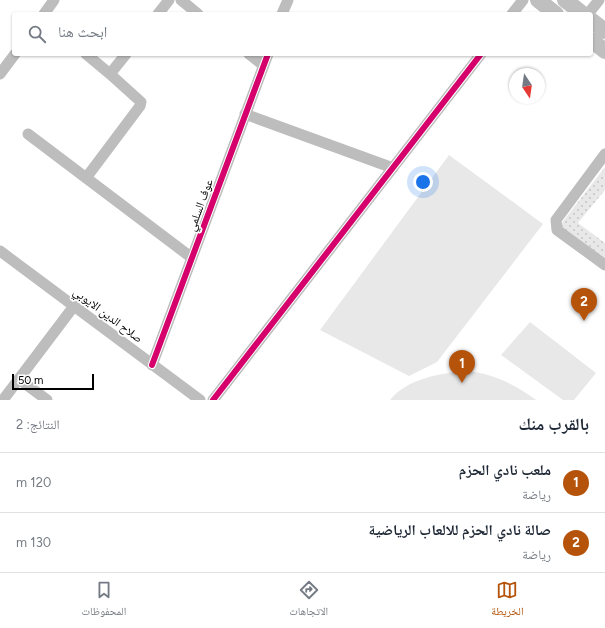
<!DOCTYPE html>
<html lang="ar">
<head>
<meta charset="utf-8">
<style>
	body { margin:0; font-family:Figtree,"Noto Naskh Arabic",sans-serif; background:#f6f6f7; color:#1f2937; direction:rtl }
	.compass { position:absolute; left:509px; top:68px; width:36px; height:36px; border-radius:50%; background:#fff; box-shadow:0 1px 3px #0004; rotate:167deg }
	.scale { position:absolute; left:12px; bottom:10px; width:82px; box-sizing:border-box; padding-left:4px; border:2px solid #000; border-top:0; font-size:11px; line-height:14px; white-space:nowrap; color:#000; -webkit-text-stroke:3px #fff; paint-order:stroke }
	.you { position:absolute; left:423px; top:182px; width:14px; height:14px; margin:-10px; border:3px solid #fff; border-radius:50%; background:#1a73e8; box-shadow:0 0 0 6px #1a73e833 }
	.badge { display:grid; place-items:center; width:26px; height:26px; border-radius:50%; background:#b45309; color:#fff; font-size:13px; font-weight:700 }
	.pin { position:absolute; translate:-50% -33px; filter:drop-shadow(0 1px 2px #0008) }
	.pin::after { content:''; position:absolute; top:21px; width:14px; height:12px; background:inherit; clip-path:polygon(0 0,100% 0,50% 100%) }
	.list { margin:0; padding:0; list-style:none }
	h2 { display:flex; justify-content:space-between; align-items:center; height:52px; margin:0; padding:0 16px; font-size:17px }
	h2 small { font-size:13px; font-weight:400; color:#747a83 }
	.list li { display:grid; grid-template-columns:26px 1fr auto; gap:12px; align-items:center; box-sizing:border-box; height:60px; padding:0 16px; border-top:1px solid #e0e1e3 }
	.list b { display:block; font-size:15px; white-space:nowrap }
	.list p { margin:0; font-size:13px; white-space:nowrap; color:#747a83 }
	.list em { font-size:13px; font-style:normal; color:#747a83 }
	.icon { flex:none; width:22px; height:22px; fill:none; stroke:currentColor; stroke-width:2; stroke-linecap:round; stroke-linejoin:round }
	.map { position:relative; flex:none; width:605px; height:400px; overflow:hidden; direction:ltr }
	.search { position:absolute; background:#fff; box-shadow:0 1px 3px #0004; left:12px; right:12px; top:12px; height:44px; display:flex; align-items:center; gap:10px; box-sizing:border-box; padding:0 14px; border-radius:4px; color:#747a83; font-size:15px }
	.sheet { height:172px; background:#fff }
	nav { display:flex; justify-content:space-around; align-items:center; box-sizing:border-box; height:56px; border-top:1px solid #e0e1e3; background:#fff; font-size:11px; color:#747a83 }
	nav a { display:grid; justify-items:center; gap:2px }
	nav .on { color:#b45309 }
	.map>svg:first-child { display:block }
	.grass { fill:#e8e8e8 }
	.park { fill:url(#park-dots) }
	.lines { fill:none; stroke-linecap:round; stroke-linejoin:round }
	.street { stroke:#bdbdbd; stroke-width:11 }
	.secondary { stroke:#bfbfbf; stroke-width:16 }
	.cycleway-casing { stroke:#fff; stroke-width:8 }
	.cycleway { stroke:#d6006c; stroke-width:6 }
	.labels { text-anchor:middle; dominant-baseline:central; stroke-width:3.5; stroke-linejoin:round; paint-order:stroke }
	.street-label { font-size:12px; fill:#000; stroke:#fff }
</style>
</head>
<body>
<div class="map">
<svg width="605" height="400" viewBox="0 0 605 400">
	<defs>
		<pattern id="park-dots" width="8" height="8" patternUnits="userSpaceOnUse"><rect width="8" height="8" fill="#e8e8e8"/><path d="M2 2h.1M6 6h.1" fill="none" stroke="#c5c5c5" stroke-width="1.8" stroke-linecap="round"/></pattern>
	</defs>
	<rect width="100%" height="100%" fill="#fff"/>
	<!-- grass -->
	<path class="grass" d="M449,155L543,224L437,362L409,376L320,330Z
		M530,322L596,373L574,400H563L501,355Z
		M466,371C492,373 514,384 536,400H390C407,379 440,373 466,371Z"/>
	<!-- park -->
	<path class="park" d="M605,167V190L578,223L605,243V264L558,228Z"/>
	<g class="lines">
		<!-- street -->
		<path class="street" d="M181,0L198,14
			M44,14L54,0
			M158,14L169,0
			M282,14L288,0
			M512,14L523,0
			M588,14L599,0
			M86,54L110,74L126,54
			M249,54L263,65
			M0,74L15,54
			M245,114L393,168
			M28,134L192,258
			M605,154L556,220L557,230L605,265
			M86,178L140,106L141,102L110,74
			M0,251L200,400
			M152,365L268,54
			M19,379L47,400
			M3,400L74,306
			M213,400L481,54"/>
		<!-- secondary -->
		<path class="secondary" d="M538,0L556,14
			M565,0L583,14
			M591,20L605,31
			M591,40L605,51"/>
		<!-- cycleway casing -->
		<g class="cycleway-casing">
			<path id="cycleway" d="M152,365L268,54
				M213,400L481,54"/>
		</g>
		<!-- cycleway -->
		<use href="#cycleway" class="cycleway"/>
	</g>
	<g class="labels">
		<!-- street labels -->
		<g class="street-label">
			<text transform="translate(200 205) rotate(-70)">عوف السلمي</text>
			<text transform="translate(108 315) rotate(37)">صلاح الدين الايوبي</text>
		</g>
	</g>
</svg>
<svg class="compass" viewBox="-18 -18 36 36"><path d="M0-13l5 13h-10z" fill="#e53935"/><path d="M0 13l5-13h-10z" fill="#747a83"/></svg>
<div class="scale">50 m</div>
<div class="you"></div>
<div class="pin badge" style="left:462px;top:383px">1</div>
<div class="pin badge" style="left:584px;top:321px">2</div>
<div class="search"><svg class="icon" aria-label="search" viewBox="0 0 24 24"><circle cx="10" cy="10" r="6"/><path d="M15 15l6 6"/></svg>ابحث هنا</div>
</div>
<section class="sheet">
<h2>بالقرب منك<small>النتائج: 2</small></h2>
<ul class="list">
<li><span class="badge">1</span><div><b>ملعب نادي الحزم</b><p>رياضة</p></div><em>120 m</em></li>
<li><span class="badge">2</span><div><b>صالة نادي الحزم للالعاب الرياضية</b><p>رياضة</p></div><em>130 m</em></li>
</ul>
</section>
<nav>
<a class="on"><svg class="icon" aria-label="map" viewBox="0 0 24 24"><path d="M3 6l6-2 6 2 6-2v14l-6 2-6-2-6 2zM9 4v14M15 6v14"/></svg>الخريطة</a>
<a><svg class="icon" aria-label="directions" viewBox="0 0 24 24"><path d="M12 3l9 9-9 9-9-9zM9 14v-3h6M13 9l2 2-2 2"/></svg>الاتجاهات</a>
<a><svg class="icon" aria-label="saved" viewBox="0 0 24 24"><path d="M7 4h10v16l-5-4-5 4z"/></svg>المحفوظات</a>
</nav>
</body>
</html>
